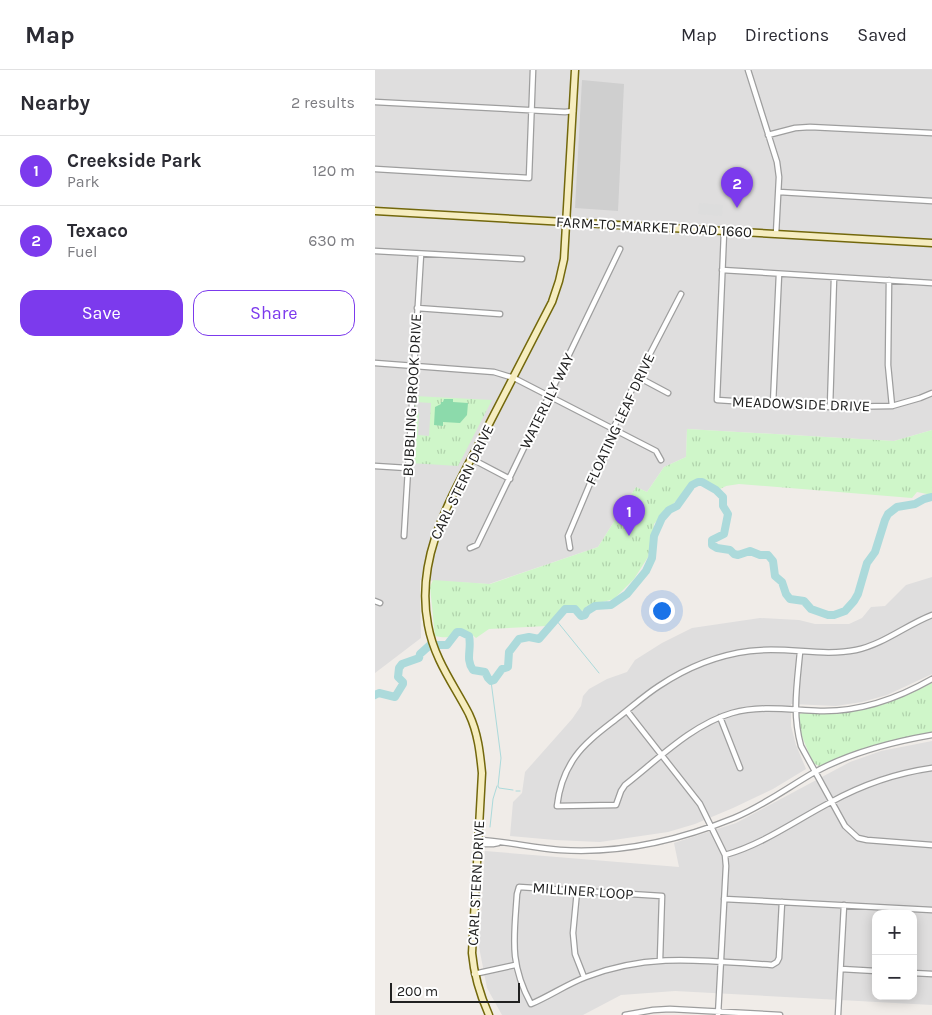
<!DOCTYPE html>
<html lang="en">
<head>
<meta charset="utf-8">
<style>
	body { margin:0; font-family:Karla,sans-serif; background:#f2f2f3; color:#2b2b33 }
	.controls { position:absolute; right:15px; bottom:15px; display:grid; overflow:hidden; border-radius:10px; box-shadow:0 2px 12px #0003 }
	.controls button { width:45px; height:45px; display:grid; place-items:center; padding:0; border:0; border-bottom:1px solid #e1e1e2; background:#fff; color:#2b2b33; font:25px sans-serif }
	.scale { position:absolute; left:15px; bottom:12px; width:130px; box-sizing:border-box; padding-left:5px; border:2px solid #212121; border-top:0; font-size:14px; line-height:18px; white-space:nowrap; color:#212121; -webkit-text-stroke:4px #fff; paint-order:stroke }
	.you { position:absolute; left:286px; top:540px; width:18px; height:18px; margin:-12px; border:4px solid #fff; border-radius:50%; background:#1a73e8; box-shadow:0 0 0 8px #1a73e833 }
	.badge { display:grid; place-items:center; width:32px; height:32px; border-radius:50%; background:#7c3aed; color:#fff; font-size:16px; font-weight:700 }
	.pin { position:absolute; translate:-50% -41px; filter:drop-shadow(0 1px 2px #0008) }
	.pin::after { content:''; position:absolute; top:26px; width:18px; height:15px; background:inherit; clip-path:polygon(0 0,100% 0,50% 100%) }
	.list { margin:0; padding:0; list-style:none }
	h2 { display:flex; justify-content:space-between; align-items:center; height:65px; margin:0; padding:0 20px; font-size:21px }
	h2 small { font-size:16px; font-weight:400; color:#7c7c81 }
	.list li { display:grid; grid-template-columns:32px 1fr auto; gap:15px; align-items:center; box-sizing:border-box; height:70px; padding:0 20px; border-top:1px solid #e1e1e2 }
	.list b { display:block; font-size:19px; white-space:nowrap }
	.list p { margin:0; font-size:16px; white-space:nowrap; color:#7c7c81 }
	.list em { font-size:16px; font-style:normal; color:#7c7c81 }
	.actions { display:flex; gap:10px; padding:15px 20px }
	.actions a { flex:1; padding:11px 0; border:1px solid #7c3aed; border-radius:15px; text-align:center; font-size:18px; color:#7c3aed }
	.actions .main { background:#7c3aed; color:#fff }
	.map { position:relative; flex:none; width:557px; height:945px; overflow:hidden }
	header { display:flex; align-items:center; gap:30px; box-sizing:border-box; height:70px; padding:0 25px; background:#fff; border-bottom:1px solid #e1e1e2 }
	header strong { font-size:24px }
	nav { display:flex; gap:28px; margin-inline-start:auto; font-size:18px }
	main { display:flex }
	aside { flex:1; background:#fff }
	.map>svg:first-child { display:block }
	.residential { fill:#dfdede; fill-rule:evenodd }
	.religious { fill:#cfcfcf }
	.park { fill:url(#park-tufts) }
	.pitch { fill:#8cdaab }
	.parking { fill:#ddd }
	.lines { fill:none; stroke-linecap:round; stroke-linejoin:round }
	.stream { stroke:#acdadb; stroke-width:1 }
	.river { stroke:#acdadb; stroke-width:8 }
	.street-casing { stroke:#9e9e9e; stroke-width:7 }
	.secondary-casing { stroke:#73680c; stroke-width:9 }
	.street { stroke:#fff; stroke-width:4.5 }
	.secondary { stroke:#f6edc0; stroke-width:6 }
	.labels { text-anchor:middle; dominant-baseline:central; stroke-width:4; stroke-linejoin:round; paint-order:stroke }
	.street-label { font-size:15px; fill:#212121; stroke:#fff }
</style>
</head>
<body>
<header>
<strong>Map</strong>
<nav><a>Map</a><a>Directions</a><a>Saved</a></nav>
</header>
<main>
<aside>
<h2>Nearby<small>2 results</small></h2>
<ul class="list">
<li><span class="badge">1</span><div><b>Creekside Park</b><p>Park</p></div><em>120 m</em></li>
<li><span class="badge">2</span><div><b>Texaco</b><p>Fuel</p></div><em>630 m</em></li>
</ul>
<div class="actions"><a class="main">Save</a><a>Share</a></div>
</aside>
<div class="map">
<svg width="557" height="945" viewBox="0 0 557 945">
	<defs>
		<pattern id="park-tufts" width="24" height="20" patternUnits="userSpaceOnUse" patternTransform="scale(1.25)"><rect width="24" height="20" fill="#cff6c9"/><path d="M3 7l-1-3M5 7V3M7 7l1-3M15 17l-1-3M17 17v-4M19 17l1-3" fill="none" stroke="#b1d3ac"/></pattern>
	</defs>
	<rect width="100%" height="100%" fill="#f0ece8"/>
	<!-- residential -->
	<path class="residential" d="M0,0H557V360L519,371L312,359L311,387L289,397L272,422L261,417L223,477L114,514L45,510L46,568L0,603Z
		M557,507V604L512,625L487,632L461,636L416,634V656L421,675L431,699L398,719L358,738L320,754L293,762L225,772L180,770L135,766L138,732L147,723L150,702L197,649L206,636L208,626L214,619L232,609L252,602L260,590L287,573L317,558L385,548L424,550L440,554H474L487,548L496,537L510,536L531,515Z
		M557,671V935L300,921L246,925L208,945H127L112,918L104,877L110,781L304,797L299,773L361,753L475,692L506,681ZM501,844H538V926H501Z"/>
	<!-- religious -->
	<path class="religious" d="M207,10L249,14L243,141L200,138Z"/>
	<!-- park -->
	<path class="park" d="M39,326L117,330L83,396L35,393Z
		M312,359L519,371L557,360V425L542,422L537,428L364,414L351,416L345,419L322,409L279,454L273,487L259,509L239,529L212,536L207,541L196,535L187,538L172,556L114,559L101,568L94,562L83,560C75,569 71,568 60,566L55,517L58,510L115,514L223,477L261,417L272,422L289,397L311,387Z
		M557,613V662L513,672L444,696L438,693L426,664L423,645L425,644C436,640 455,643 468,642C500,640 528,628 557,613Z"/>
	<!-- pitch -->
	<path class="pitch" d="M69,329H78V332L93,333L92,345L85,353L68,352V356L59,355L60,337L66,334V332H68Z"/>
	<!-- parking -->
	<path class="parking" d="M324,133L348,135L347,146L323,144Z
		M41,332L56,333L54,366L43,365L44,343L41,342Z"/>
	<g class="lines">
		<!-- stream -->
		<path class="stream" d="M181,550L224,603
			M116,611L126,688L123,716L124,718L138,720
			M141,721H145
			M115,757L118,729L122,716"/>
		<!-- river -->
		<path class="river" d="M0,625L4,623L20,627L28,614V612L23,607L24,598L27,594L44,588L45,584L55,575H72L82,562H86L94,566C97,579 90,589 98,600L110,602L113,608L116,611L119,610L127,599L133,597L134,582L144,569L154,567L164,569L190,539H200L206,546L210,545L212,541L220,536L236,535L252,524L271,501L277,488L279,466L287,448L294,440L302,436L317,415L323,412H327L341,420L348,427V436L353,444L349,464L337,470V475L342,478L355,480L359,484L363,485L375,481L385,485H393L398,491L400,506L407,512L411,524L415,529L429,531L436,539L453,545H459L470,541L479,531L483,524L492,493L500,482L510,450L513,444L522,437L540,434L549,429L557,427"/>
		<!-- street casing -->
		<g class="street-casing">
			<path id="street" d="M373,0L402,92L404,107L401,164
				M0,32L190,42L198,41
				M393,65L420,58L435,57L557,63
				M0,99L154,108L158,0
				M404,122L557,131
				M349,162L342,330L455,337L517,336L545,328L557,323
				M0,181L147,189
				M347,200L557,213
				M514,210L513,295L517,336
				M42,238L125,244
				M0,293L119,302L139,308L281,381L286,390
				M263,307L293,323
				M398,334L404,204
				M455,337L459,208
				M97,389L135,409
				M0,396L32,398
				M29,466L46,184
				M95,478L102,475L245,179
				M195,478L193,466L238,359L263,307L306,224
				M0,531L5,533
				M557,545C531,555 509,574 481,580C446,587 411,576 375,581C343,585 311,598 284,616C270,625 258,636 245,646C230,658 211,671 200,687C190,701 184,719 182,736L241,735L246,721L250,715C282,690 318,654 357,643C387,635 415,640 445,641C485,642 522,629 557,609
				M425,582C422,614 417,644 426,676L470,756L483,768L492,770L557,775
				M252,641L325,734L350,785L351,796L343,945
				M345,647L365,698
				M103,770C130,771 158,778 185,780C244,784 305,770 359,748C388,736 412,718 438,703C474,683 517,672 557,665
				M103,774H118L123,773
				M350,785C389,774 421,750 456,732C487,715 522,703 557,698
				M202,821L198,863L200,884L209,907
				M349,829L557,840
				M285,890L287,826L144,817L142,824C139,869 134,893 156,934C175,926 192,914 211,907C275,882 331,891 397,895L402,892L404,888L407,832
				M466,899L501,901
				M538,903L557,904
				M99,904L140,895
				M250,945L278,940L295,939L405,945
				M463,945L469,835"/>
		</g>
		<!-- secondary casing -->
		<g class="secondary-casing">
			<path id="secondary" d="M0,141L557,173
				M114,945C105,925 99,905 97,883L107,703C105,683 103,663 94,644C79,615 59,589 53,555C39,483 80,422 111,360C133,318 155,275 177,232L184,211L189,189L200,0"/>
		</g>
		<!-- street -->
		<use href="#street" class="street"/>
		<!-- secondary -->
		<use href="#secondary" class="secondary"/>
	</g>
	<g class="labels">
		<!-- street labels -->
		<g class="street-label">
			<text transform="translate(279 157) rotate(3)">FARM-TO-MARKET ROAD 1660</text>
			<text transform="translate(37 325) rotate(-87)">BUBBLING BROOK DRIVE</text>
			<text transform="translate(172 331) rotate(-64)">WATERLILY WAY</text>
			<text transform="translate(426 334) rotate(2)">MEADOWSIDE DRIVE</text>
			<text transform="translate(245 349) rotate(-65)">FLOATING LEAF DRIVE</text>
			<text transform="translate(87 412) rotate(-64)">CARL STERN DRIVE</text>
			<text transform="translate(101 813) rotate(-87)">CARL STERN DRIVE</text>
			<text transform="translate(208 821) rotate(4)">MILLINER LOOP</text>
		</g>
	</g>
</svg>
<div class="controls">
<button>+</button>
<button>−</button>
</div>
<div class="scale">200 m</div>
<div class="you"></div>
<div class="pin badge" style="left:254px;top:466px">1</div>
<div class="pin badge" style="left:362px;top:138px">2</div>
</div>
</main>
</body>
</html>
